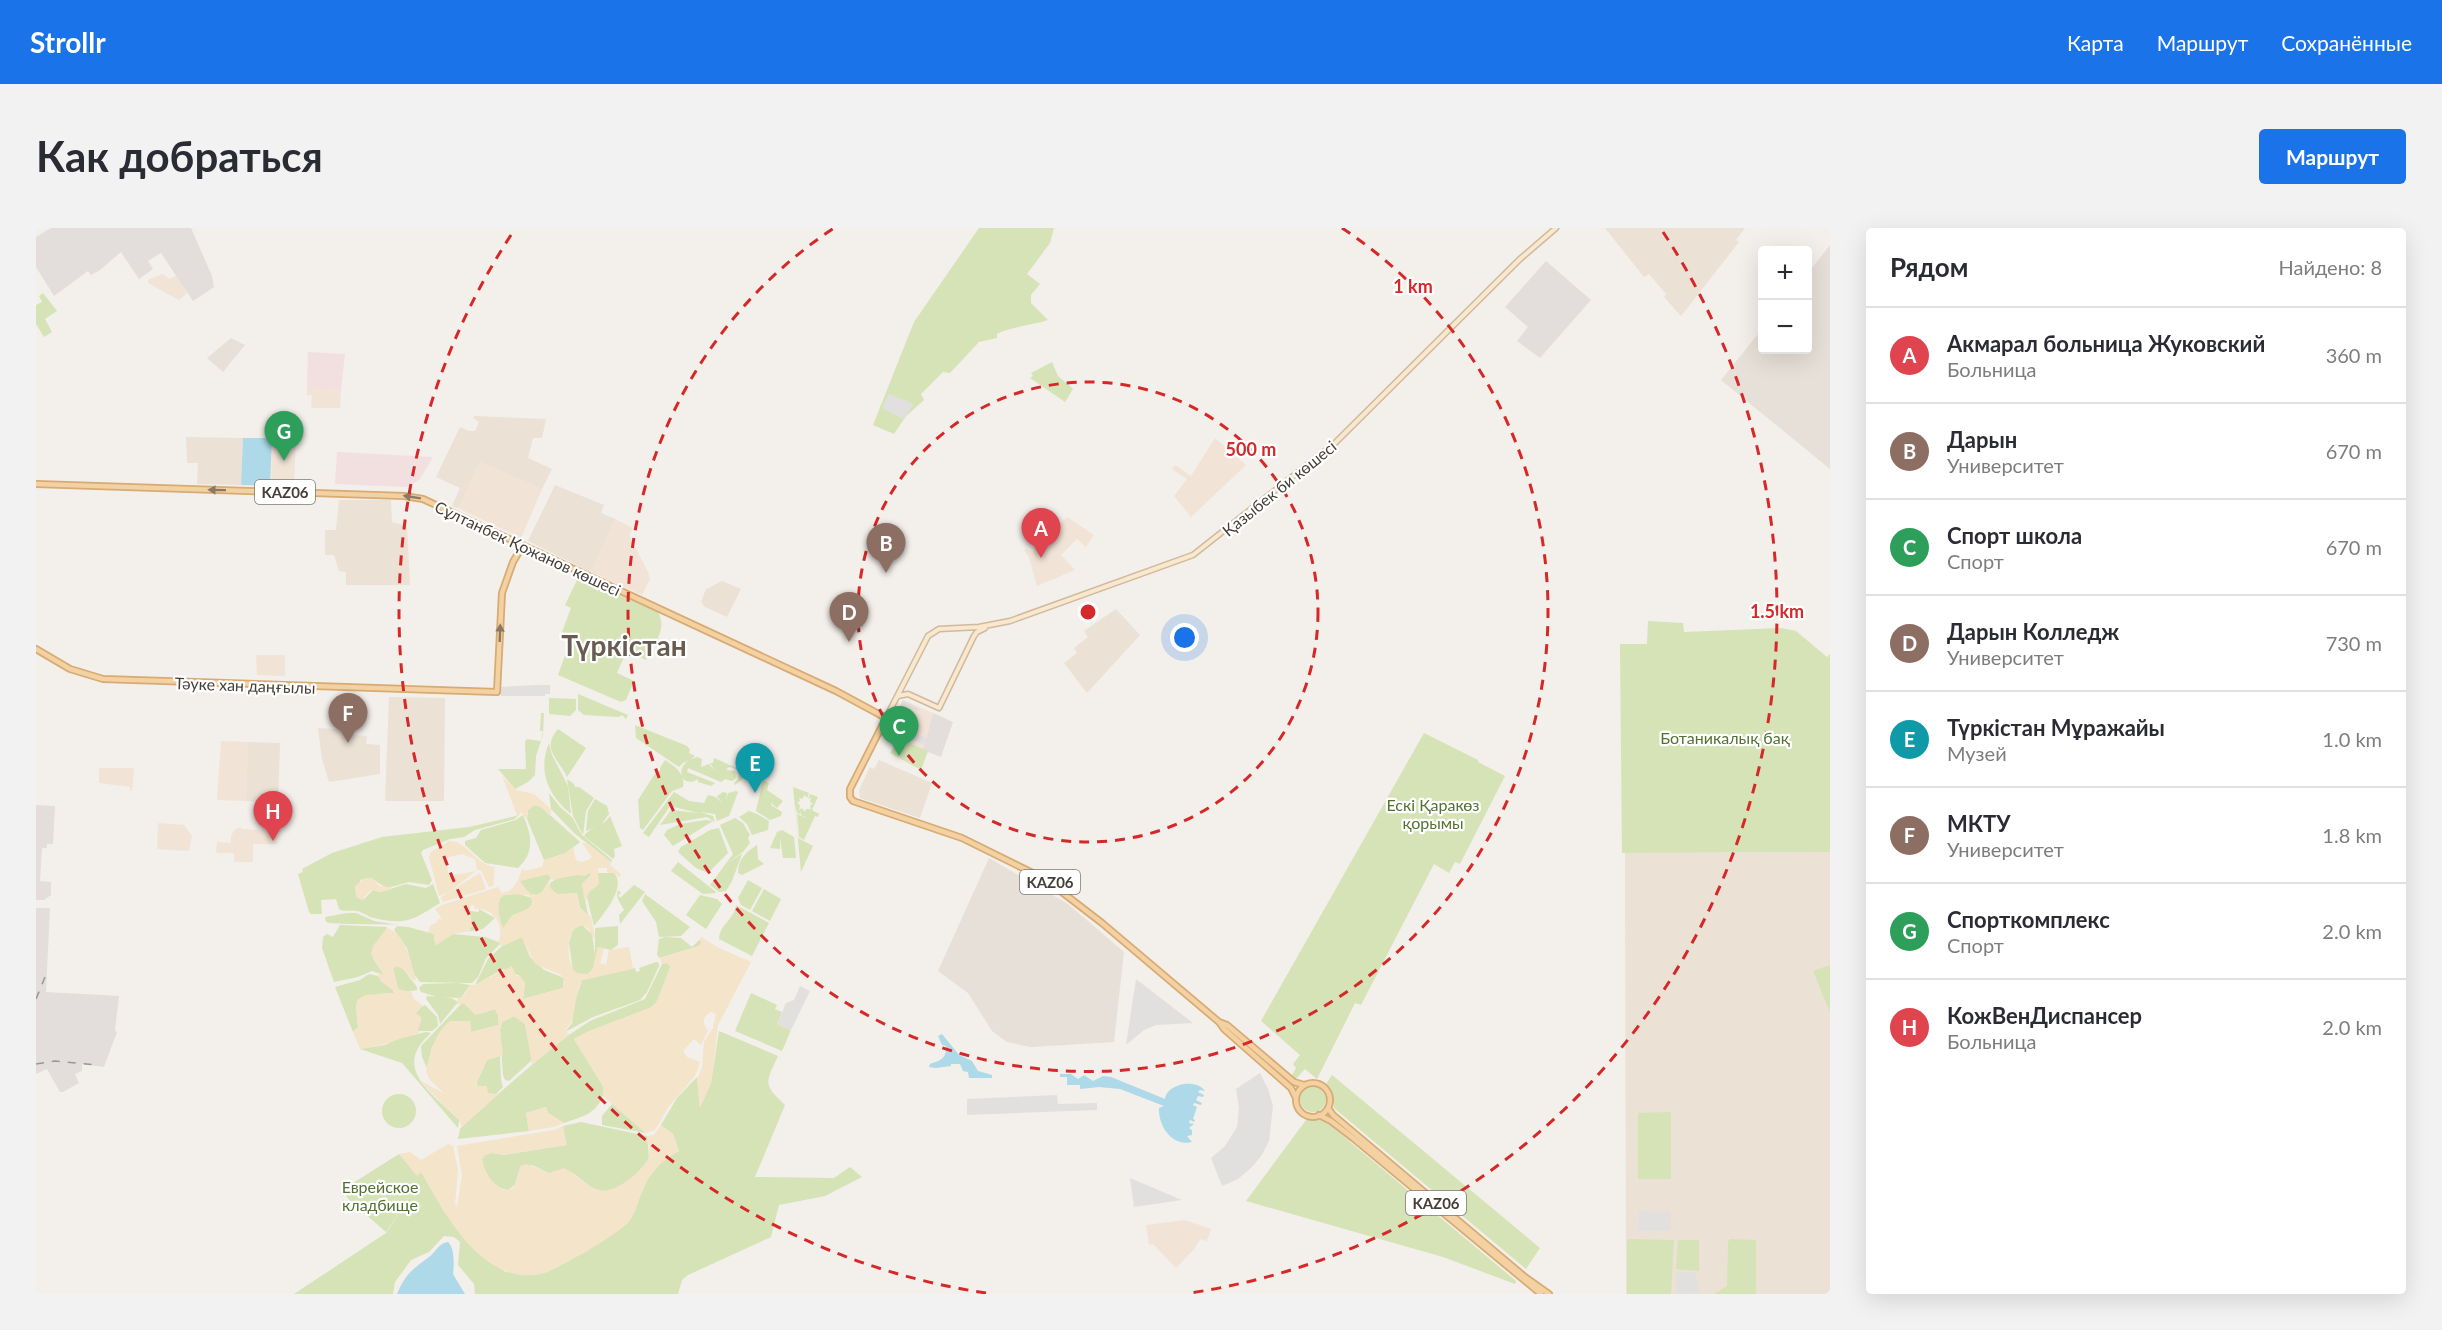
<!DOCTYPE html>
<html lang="ru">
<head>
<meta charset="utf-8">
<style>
	body { margin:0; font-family:Lato,sans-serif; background:#f2f2f3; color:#2b2b33 }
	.controls { position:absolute; right:18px; top:18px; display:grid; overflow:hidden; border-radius:6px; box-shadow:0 6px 24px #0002 }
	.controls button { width:54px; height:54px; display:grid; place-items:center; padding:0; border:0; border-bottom:2px solid #e1e1e2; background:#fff; color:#2b2b33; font:30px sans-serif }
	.you { position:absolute; left:1149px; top:410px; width:21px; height:21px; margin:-15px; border:4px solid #fff; border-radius:50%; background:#1a73e8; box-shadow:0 0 0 9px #1a73e833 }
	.badge { display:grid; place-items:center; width:39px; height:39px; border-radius:50%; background:#1a73e8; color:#fff; font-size:20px; font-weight:700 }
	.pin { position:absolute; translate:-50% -50px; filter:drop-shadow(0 2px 3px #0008) }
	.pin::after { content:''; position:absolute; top:32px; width:21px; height:18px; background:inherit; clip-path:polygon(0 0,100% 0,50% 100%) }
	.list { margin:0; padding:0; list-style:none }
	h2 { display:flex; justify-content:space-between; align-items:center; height:78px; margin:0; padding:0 24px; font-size:26px }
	h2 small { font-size:20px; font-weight:400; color:#7c7c81 }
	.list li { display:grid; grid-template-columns:39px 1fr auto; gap:18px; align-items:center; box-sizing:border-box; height:96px; padding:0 24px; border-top:2px solid #e1e1e2 }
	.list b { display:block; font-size:22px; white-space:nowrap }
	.list p { margin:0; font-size:20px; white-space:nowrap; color:#7c7c81 }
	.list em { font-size:20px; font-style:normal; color:#7c7c81 }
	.map { position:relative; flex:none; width:1794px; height:1066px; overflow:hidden; border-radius:6px }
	header { display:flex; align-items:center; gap:36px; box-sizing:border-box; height:84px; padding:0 30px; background:#1a73e8; color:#fff }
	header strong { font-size:28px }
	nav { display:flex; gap:33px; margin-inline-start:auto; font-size:21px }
	.intro { display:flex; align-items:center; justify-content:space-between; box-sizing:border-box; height:144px; padding:0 36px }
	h1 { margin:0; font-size:42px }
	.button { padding:15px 27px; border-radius:6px; background:#1a73e8; color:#fff; font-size:21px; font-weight:700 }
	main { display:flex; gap:36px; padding:0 36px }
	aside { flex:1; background:#fff; border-radius:6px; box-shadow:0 6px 24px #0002 }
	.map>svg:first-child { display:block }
	.residential { fill:#e6e0d8 }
	.commercial { fill:#f2e3d7 }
	.industrial { fill:#e3dedb }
	.education { fill:#ebe1d5 }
	.medical { fill:#f2dfdf }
	.green { fill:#d5e3b7 }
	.sand { fill:#f3e4ca; fill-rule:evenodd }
	.parking { fill:#e2e0de }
	.water { fill:#add9e9 }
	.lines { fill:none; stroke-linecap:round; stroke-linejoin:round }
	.secondary-casing { stroke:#ceba9e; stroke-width:7 }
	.primary-casing { stroke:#d7ab73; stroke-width:8 }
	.secondary { stroke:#f9e8ce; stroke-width:4 }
	.primary { stroke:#f4d1a2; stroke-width:4.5 }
	.rail { stroke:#979797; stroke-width:1.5; stroke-dasharray:8 8; stroke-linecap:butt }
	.oneway { fill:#8c7963 }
	.ring { fill:none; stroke:#d62828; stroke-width:3; stroke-dasharray:10 8 }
	.labels { text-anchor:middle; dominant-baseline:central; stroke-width:4.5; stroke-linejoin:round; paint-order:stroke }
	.shield { fill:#fff; stroke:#7e7974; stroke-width:1.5 }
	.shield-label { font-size:15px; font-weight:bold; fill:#463f39 }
	.street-label { font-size:16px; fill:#463f39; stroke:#fff }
	.park-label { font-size:16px; fill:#537232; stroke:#fff }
	.town-label { font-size:28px; font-weight:bold; fill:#685b51; stroke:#fff }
	.centre { fill:#d62828; stroke:#fff; stroke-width:3 }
	.ring-label { font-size:18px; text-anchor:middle; font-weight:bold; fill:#d62828; stroke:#fff; stroke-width:4.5; stroke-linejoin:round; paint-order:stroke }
</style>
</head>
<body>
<header>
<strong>Strollr</strong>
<nav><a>Карта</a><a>Маршрут</a><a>Сохранённые</a></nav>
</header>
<div class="intro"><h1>Как добраться</h1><a class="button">Маршрут</a></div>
<main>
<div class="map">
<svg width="1794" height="1066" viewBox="0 0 1794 1066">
	<rect width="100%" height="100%" fill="#f3efea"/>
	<!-- residential -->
	<path class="residential" d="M1794,17V241L1685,152L1726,101V122H1772V45Z
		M195,110L209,117L187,144L171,130Z
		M953,630L1032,676L1088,724L1078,814L995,819L971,814L956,803L932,765L902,743Z"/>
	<!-- commercial -->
	<path class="commercial" d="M126,46L134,51L141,47L151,65L143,72L112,55V52Z
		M271,160L305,162L304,180H275L276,167H271Z
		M236,210L260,211L258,258H235Z
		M1179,210L1210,237L1155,289L1138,268L1151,251L1136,241L1139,237L1155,248Z
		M444,234L506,261L485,310L422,280Z
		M1031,289L1058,307L1050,319L1041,311L1025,327L1039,342L1001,358L993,330L988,322L990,320L996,324Z
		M579,291L597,300L593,307L612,344L614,351L606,367L555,344Z
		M220,427H249V448L221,447Z
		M867,472L897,485L887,522L863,511L865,506L853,501Z
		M185,513L212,514L210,573L181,572Z
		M63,540H98L96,563H94V559L63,555Z
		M232,581H243L240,616H217V634H198V625H180L181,614L195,615V608L199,601L205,599V601L226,602L227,591L232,592Z
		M122,595L148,597L156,608L153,623L121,621Z
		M1149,992L1175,1001L1171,1013L1164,1011L1159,1020L1140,1040L1117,1016L1113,1017L1110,997Z"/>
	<!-- industrial -->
	<path class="industrial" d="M15,0H155L176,48L178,59L157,73L125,25L112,33L117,41L103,51L85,24L64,42L55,47L52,43L18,68L0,39V9Z
		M1510,33L1555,72L1504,130L1481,113L1492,99L1469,79Z
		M897,485L917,494L905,529L887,522Z
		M0,577L19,578L17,616H11V620H6L4,653L15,654V667L8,672H0Z
		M0,680H14L10,764L83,768L79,803L81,804L68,839L46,836V843L39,846L43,855L27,864H24L11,841L0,846Z"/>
	<!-- education -->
	<path class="education" d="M1569,0H1709L1700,12L1703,14L1645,88L1628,69L1630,66L1613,46L1608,49Z
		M438,188L510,191L506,210H497L492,230L516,241L506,261L444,234L422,280L416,278L424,260L400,249L424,199L433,203H439L443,194L437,190Z
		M150,209L207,210L205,257L161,256L162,235H151Z
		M519,257L568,277L565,285L579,291L555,344L492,313Z
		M303,272H355L356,294L371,298L374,357H310V344L303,343L298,327H289V302H300Z
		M686,353L705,361L691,389L669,379L665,374L670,361Z
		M1080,381L1104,407L1051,465L1028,435L1041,425L1038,420L1052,409L1048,403Z
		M353,469L409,470L408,573H349Z
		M282,500L316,502L317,507L331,508L330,516L344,517V546L293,554L286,531Z
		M212,514L244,515L242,575L210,573Z
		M843,532L896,555L884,590L824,570L823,562L834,539L838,541Z
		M1794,624V1066H1590L1589,625Z"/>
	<!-- medical -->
	<path class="medical" d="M272,124L309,126L305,162L271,160Z
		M301,224L397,229L384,251L372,259L299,256Z"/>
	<!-- green -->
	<path class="green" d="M943,0H1018L1014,15L991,46L1004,56L995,67V75L1012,92C1001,96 966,101 961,106V110L943,114L914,145L907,144L885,166L888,172L870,188L858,206L837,197L878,94Z
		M7,65L21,83L9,91L16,104L8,109L0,96V77L6,74L3,68Z
		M1016,134L1022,148L1037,161L1029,174L994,150L997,148L995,145Z
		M543,348L622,384C632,402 617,416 610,432L597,425L588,429L581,445L598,453L590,472L585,474L522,447L536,408L526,404L535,380L529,377Z
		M1612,393L1647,395L1648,404L1745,400L1760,403L1791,429L1794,426V624L1586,625L1584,416H1611Z
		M542,466L592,487L590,491L586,487L583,489L548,487L542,482Z
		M513,470L540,471V482L534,488L513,486Z
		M505,485H508L507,507L500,528L499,547L492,554L479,561L462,541H490L489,514L491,511L505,513L507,503H504Z
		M599,497L651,518L654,522L653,525L659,528L655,531L661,529L666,531L665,539L673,536L679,543L674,535H677L678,530L710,544L708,550L699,557L698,555L702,551L703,544L698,540L693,539L690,542L699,543L700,550L696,553L689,551L685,554L652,540L651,544L679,555L675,558L662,554V551C647,561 638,542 653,532L647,535L643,539L600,510Z
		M522,501L550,520L531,549C522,530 505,521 522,501Z
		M1388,505L1442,532V534L1469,548L1424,636L1419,634L1413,645L1398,636L1325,777L1319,775L1281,851L1269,841L1259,852L1255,849L1260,840L1257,836L1264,827L1225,793Z
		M863,511L892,523L885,542L854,525Z
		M513,515L516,527L532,558L535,586C513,568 501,544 513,515Z
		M629,532C639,538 650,547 647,559L636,563L607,602L604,600L602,572L620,544L624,543V540Z
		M531,551L538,556L539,559H543L558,570L550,583L547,607L537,588Z
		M727,552L733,555L731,562L747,573L741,580L736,576L737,572L735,577L746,584L745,588L734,592L720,583Z
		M757,559L773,565L771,570L769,567L766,571L763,570L764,573L761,575L764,577L763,582L766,580L769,584L770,581H775L774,577L777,576L774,574L775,569L772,571L774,566L782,569L776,582L783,586L782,589L779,588L768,612L763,609L761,586L776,592L765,587V583L764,586L761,585L759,577L762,610L777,618L765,644Z
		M700,563L702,564L693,588L681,593L679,586L664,584L677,588L679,594L671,589L624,597L635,582L662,585L634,578L613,609L607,605L638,564L653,573L668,575L672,567L680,569L686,575L681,568L687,564L691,565L690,573L692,565Z
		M513,565L524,579L536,589L546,607L576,632L575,634L538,605L515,581Z
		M559,571L571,578L573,586L565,597L550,603L552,583Z
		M498,577L505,579L544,614L530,625L508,632L491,591L492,582Z
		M713,583L721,586L733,593L732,602L716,607L711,596L703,589Z
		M485,584L479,591L439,602L428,609L414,611L387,622L385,625L396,652L393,657L373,654L355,659H349L335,650L324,652L327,672L337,662L345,664L370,656L390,660L397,656L404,675C378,691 371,698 338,690C332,689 327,684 321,683C314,681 309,685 303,681L300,671L285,672L286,686H275L273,684L262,646L267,644L266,641L296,625L346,609L433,599L480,588Z
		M487,587C495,606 500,623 482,640L449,635L429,617V613L440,610L445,602L480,592Z
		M574,588L586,618L578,621L579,628L577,631L548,608C555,598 566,600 574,588Z
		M699,590L707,595L714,607L712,610L714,615L707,624L691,635L706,626L696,653L690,663L683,664L674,657L697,626L684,597Z
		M670,592L677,593L637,618L628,607L631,602L644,596Z
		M683,600L692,625L672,645L660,640L642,624L645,619L674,602Z
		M746,602L758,609L760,630H747L744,610V621L734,620L741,604Z
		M721,617L722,631L728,636L706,647L702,645C702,631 710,624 721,617Z
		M642,634L680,664V665L667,666L635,643Z
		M553,645L556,646L546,656L552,687L544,680L541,665L522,667L514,660V655L522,650Z
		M562,645H578C591,659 567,687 558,698L551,669L554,662L561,658Z
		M512,646L515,650L506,664L501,667L494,666L483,653Z
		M712,652L726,660L714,682L705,677L702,670Z
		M598,657L609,664L584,696L583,687L588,682C585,675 579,671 582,662L585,665L582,667L584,670Z
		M728,661L745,671L734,693L716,683Z
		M483,666L496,670V677C485,688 479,681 467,701L462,684L463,671L468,667Z
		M609,666L654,699L645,708L623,709L620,694L606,673Z
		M664,667L681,671L686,676L670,701L650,687Z
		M700,677L733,695L716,728L683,711C684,696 698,692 700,677Z
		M443,681L459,690L447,701L429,704L434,702V683L443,684Z
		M311,685H320L338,693L362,697C349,696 296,697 290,694L289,689Z
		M304,697L351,699L350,704C332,727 331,722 349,748L336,743L322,749L298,754L286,720L287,709L291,706L297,709Z
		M546,697L556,706L559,727V700L582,698V717L575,722L562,719L557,741L552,746H543L537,743L533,715L537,701Z
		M361,698L372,699L398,706V711L400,717L417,706L449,709L465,715L450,730L442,749L436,755L384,754L378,746L371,720L358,702Z
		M486,709L494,729L508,742L528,750L527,760L487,771L489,755L484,748L467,741L439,757L452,731L466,718Z
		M629,709L645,710L656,719L663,712L666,714L663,718L623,730L621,726L623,711Z
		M620,734L623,735V738L611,764L604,772L557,789L529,804L536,795L539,773L546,752L599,740L600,744L604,743L603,740Z
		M629,734L634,737V740L621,773L616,779L551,804L538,811L568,860C565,885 548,888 528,895L512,885L510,879L490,885L493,903L422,911L424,901L430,894L521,815L554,793L609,771L626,736Z
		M1794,737V781L1793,782L1777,743Z
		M361,738L367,741L381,759V762L370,764L362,761L357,740Z
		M333,746L342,748L345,753L357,762L358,765L342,766L320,777L322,799L317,804L299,759L324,752Z
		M422,755L434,757L425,770L401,769L385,764L383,760L387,756Z
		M715,765L741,777L739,781L746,784L741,796L755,802L746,823L699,803Z
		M391,768L415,770L422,774L404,796L402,787L390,771Z
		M425,776H429L437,784L443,786L459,781L462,787V797L435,804L434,793H418L396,819L391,840L386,829L385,818Z
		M389,777L401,789L402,798L396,803H382L380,785L385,779Z
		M478,788L489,796L496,832L473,853L469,852L467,847L464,802L466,794Z
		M683,803L742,828C730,854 726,856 749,877L719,949L798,950L814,939L826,949L789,968L743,977L735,1009L652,1047L646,1052L642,1066H439L438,1056L422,1037L424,1014L418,1009L408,1008L393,1024L375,1032L359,1054L357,1066H258L350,1005L378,962L350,1004L314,973L306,962L363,926L381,947L385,943L409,985L469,1044L500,1046L511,1044L551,1023L584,1000L593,993L612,950L628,931L643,923L637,906L625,897L641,870L661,849L664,879L675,855Z
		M390,804L395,805C354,841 398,866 423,892L422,900L366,835L324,821L349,817L361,811Z
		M464,828L465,851L467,859L459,867L451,865L441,858V854L451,832Z
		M1296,847L1504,1020L1490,1041L1298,880L1295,862L1290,856Z
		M1264 871a13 13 0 1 1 26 0a13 13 0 1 1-26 0Z
		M346 883a17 17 0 1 1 34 0a17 17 0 1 1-34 0Z
		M576,876L610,905L566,897V888Z
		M1635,884V951H1602V885Z
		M1270,892H1288L1480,1053L1479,1056L1407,1029L1210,973Z
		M545,894L611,908L613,931C601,946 580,971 559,961C549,956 541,946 531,942C525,940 520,944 513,945L496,937L483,943L479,957L472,962C458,960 448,946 446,931L449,927L456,925L468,927L530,917L527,898Z
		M1593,1011L1638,1012L1635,1066H1591V1013Z
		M1694,1011L1720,1012V1066H1678L1691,1058L1692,1014Z
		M1642,1012H1663V1043L1640,1041Z"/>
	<!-- sand -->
	<path class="sand" d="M466,548L480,562L498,566L515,581V587L505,579L498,577L492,582L491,591L485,584L481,587Z
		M413,613C433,613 438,637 459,639L457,658L453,659L445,642H441L439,631L426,626L409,630L413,648L440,643L413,664L403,668L393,629L395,624Z
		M546,615H550L575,634L574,637L585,646L583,649L578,645H571V640H562L563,656L552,665L551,672L548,671L546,656L556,647L553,645L549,648L540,647L516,652L512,646L484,653L489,661L498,668L506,664L513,652L514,660L521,666L540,665L542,667L543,680L555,689L559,709H557L552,700L546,697C528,701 530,734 540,745L552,746L556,743L562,719L568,720L564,735L570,737L573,722L593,719L597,741L546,752C537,767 542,791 529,802L533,807L496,837L489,796L478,788L466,794L464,802L467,827L451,832L440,856L443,858H451L452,865L463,866L426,899L423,892L383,852L409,866L394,852L390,844C394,826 398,805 414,793H434L435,804L462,797V787L459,781L439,787L430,776H421L422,770L428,768L434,757H439L476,738L480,748H484L489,755L487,771L527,760L529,753L525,747L499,736L486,709L466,718L462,714C470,698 457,679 439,681L438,677L434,678L436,699L429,704L417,706L402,716H399L398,706L392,704L395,697L400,695L402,691H406L399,681L406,677L462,659L466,665C481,662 481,652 487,640L488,643L506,639L508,632L526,627L537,619L540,632C545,636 551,633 556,629ZM472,666L493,667L497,675L492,681L476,687L467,700C463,690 460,680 465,669Z
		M444,645L450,661L407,674L405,669Z
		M329,650H335L344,658L355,659L354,662L344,664L335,662L325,672L320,669L319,658Z
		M351,700C372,708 373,732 380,751L378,753L367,741L361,738L357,740L362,761L375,764L378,771L386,777L380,785L386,790L382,802L383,805C361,811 347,818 324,821L317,804L322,799L320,781L321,772L329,767L358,765L357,762C351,757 342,754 342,744L348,747L335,726L337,718Z
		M665,709L683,720L715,734L682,797L675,855L664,880L661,851L666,840L668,814L677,800L680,786L676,784C666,787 666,796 672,803L665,817L658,811L647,823L651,829L664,834L659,848L633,878L619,902L610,905L567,868V858L538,811L551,804L616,779L621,773L634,740L632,735L626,736L624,730L663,718L666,715L663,712Z
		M510,879L512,885L528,895L517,899L493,903L490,885Z
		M625,897L637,906L643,923C625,933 612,946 605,966C602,975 599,987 592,995C579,1007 554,1021 538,1030C528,1035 517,1043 505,1046C446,1058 409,986 385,944L381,948L363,926L374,924L385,932L412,916L417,918L422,942L419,976L421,979L426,947L421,918L518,902L527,898L531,917L468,927L456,925L449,927L446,931C448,944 456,956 468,962L476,961L480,957L484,938L490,936L513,945L528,940C540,946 550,959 564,962C578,966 606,944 612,931C615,925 612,915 611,908L618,907Z"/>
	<!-- parking -->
	<path class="parking" d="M853,166L878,176L867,191L846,180Z
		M500,457H514V466H509V468H465V459Z
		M867,472L884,481L883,483L871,478L863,496L875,504L891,510L888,517L857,503L859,499L855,497Z
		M1100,751L1157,795L1120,797L1108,802L1090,817Z
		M764,758L774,763L755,802L741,796L750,775L758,772Z
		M1224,845L1232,861L1237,878L1233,913L1226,927L1216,939L1202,951L1186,958L1175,930L1189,918L1201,899L1203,880L1200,861Z
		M1021,867L1022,876L1061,875V882L931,887V871Z
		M1094,950L1146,972L1098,979Z
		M1603,983L1635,984L1634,1003L1602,1002Z
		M1659,1044L1664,1065L1641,1066L1640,1045Z"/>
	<!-- water -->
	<path class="water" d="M207,210H236L234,258L205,257Z
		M906,806L923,827L936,833L942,843L956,847V850H933L932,844L927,843L924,836H915V838L900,840L893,839L894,836C904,833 911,831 910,818L906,817L902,808Z
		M1024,846H1035L1042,851L1048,847L1057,853L1067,848L1075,849L1129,871C1131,856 1160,850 1169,863L1164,862L1162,864L1168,867L1167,869L1162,868L1160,872L1166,875L1165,877L1158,875L1157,877L1161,879L1157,891L1159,892L1158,894L1154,892L1153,895L1158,896L1153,900L1156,902V907L1151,908L1156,914C1136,919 1122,898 1123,880L1128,878L1084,861L1063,859L1044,861V857H1031V849H1024Z
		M412,1014C419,1020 418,1039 417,1046L429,1066H361C370,1045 376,1042 393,1029C400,1024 403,1015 412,1014Z"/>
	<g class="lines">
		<!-- secondary casing -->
		<g class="secondary-casing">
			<path id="secondary" d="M862,468L872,466L903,480L938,408L941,404L949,400
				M850,490L892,408L903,401L943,399L974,393L1157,327L1299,215L1484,31L1520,0"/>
		</g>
		<!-- primary casing -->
		<g class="primary-casing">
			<path id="primary" d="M0,256L368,268L387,271L800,463L850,490L814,561V569L817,573L926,610L1009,651L1066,695L1183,794L1191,797L1258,854L1268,857
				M0,421L34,441L67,451L461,464L466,365L477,334L487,317
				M1183,794L1188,801L1255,860L1260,870
				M1260 872a17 17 0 1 1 34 0a17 17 0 1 1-34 0Z
				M1292,880L1297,887L1489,1049L1513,1066
				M1283,887L1295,893L1317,910L1505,1066"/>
		</g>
		<!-- secondary -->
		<use href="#secondary" class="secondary"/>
		<!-- primary -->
		<use href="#primary" class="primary"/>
		<!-- rail -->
		<path class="rail" d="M0,771L9,749
			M0,836L19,833L62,837"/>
	</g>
	<!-- one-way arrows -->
	<defs><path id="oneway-solid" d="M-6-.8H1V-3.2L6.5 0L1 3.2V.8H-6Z" transform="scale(1.5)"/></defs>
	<g class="oneway">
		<use href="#oneway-solid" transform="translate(181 262) rotate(-179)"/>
		<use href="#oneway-solid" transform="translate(376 269) rotate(-171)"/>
		<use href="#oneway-solid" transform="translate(464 405) rotate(-88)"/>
	</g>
	<!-- distance rings -->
	<g class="ring">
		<circle cx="1052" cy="384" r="230"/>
		<path d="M1306 0A460 460 0 1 1 798 0"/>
		<path d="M950 1065A689 689 0 0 1 477 4M1627 4A689 689 0 0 1 1154 1065"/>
	</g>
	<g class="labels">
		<!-- shield labels -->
		<g class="shield">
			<rect x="219" y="252" width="60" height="24" rx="4.5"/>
			<rect x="984" y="642" width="60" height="24" rx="4.5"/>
			<rect x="1370" y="963" width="60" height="24" rx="4.5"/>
		</g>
		<g class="shield-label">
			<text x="249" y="264">KАZ06</text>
			<text x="1014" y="654">KАZ06</text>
			<text x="1400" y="975">KАZ06</text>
		</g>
		<!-- street labels -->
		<g class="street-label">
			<text transform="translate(1243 260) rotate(-39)">Қазыбек би көшесі</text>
			<text transform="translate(492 320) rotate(25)">Сұлтанбек Қожанов көшесі</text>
			<text transform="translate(209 457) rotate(2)">Тәуке хан даңғылы</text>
		</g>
		<!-- park labels -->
		<g class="park-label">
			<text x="1689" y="509">Ботаникалық бақ</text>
			<text x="1397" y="576">Ескі Қаракөз<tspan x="1397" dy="18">қорымы</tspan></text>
			<text x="344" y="958">Еврейское<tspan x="344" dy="18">кладбище</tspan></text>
		</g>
		<!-- town labels -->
		<g class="town-label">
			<text x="588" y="417">Түркістан</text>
		</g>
	</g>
	<circle cx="1052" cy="384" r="9" class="centre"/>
	<g class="ring-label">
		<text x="1377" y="65">1 km</text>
		<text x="1215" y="228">500 m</text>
		<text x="1741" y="390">1.5 km</text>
	</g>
</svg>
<div class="controls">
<button>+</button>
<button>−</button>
</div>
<div class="you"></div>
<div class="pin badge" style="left:1005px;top:330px;background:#e0444e">A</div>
<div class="pin badge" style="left:850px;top:345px;background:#8d6e63">B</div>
<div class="pin badge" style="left:863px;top:528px;background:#2e9e5b">C</div>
<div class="pin badge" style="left:813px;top:414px;background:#8d6e63">D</div>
<div class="pin badge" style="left:719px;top:565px;background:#0f9aa8">E</div>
<div class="pin badge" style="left:312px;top:515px;background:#8d6e63">F</div>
<div class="pin badge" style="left:248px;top:233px;background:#2e9e5b">G</div>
<div class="pin badge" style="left:237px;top:613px;background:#e0444e">H</div>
</div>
<aside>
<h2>Рядом<small>Найдено: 8</small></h2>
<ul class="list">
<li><span class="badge" style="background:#e0444e">A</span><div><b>Акмарал больница Жуковский</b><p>Больница</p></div><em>360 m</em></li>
<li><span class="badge" style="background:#8d6e63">B</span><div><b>Дарын</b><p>Университет</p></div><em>670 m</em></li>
<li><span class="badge" style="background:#2e9e5b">C</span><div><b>Спорт школа</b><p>Спорт</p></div><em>670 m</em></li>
<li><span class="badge" style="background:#8d6e63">D</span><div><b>Дарын Колледж</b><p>Университет</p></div><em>730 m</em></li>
<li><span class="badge" style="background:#0f9aa8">E</span><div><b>Түркістан Мұражайы</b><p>Музей</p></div><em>1.0 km</em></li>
<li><span class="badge" style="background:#8d6e63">F</span><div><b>МКТУ</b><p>Университет</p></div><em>1.8 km</em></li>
<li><span class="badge" style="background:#2e9e5b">G</span><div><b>Спорткомплекс</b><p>Спорт</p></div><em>2.0 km</em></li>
<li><span class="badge" style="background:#e0444e">H</span><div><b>КожВенДиспансер</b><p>Больница</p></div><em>2.0 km</em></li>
</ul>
</aside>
</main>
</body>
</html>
